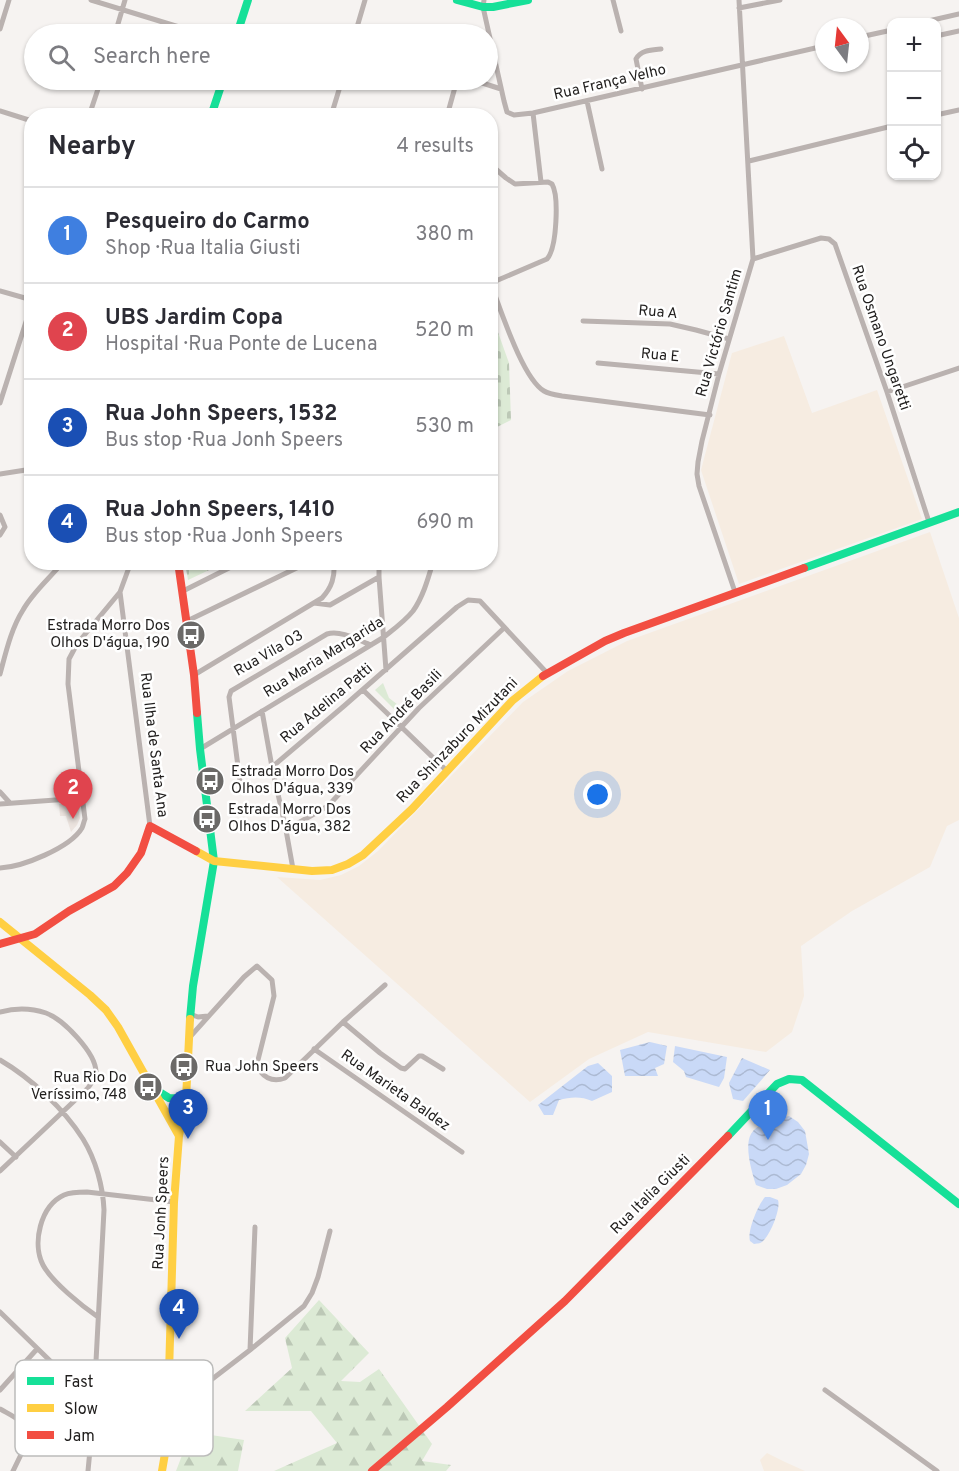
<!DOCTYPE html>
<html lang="en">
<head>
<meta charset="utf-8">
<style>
	body { margin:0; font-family:Overpass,sans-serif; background:#f2f2f3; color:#2b2b33 }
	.controls { position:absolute; right:18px; top:18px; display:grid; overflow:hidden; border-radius:12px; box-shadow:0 2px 4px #0004 }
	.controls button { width:54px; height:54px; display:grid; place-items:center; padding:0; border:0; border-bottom:2px solid #e1e1e2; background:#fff; color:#2b2b33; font:30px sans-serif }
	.compass { position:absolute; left:815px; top:18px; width:54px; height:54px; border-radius:50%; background:#fff; box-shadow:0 2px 4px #0004; rotate:345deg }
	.you { position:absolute; left:598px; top:795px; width:21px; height:21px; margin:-15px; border:4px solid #fff; border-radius:50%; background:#1a73e8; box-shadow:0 0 0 9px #1a73e833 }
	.badge { display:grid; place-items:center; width:39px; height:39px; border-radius:50%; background:#0f766e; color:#fff; font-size:20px; font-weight:700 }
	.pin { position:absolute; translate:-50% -50px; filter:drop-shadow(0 2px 3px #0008) }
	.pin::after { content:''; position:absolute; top:32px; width:21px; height:18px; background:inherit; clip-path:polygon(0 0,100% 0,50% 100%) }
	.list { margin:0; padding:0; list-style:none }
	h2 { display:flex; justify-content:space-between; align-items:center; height:78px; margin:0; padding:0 24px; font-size:26px }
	h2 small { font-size:20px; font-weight:400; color:#7c7c81 }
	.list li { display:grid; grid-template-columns:39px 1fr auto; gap:18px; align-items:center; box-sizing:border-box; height:96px; padding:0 24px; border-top:2px solid #e1e1e2 }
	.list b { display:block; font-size:22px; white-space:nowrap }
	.list p { margin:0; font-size:20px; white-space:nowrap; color:#7c7c81 }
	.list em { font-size:20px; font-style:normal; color:#7c7c81 }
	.icon { flex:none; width:33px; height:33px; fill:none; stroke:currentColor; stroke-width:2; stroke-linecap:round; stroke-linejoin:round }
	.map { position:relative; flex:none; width:959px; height:1471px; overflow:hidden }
	.search { position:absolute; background:#fff; box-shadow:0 2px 4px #0004; left:24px; top:24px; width:474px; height:66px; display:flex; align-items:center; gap:15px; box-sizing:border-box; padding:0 21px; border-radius:33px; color:#7c7c81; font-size:22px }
	.panel { position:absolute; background:#fff; box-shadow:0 2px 4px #0004; left:24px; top:108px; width:474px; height:462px; border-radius:24px }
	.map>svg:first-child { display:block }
	.built { fill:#ece4df }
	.industrial { fill:#f6ece1 }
	.forest { fill:url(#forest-firs) }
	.cemetery { fill:url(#cemetery-stones) }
	.park { fill:#dcead5 }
	.water { fill:url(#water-waves) }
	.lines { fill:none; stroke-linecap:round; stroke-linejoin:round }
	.street { stroke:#bab2b0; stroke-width:5 }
	.fast { stroke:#16e098; stroke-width:8 }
	.slow { stroke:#ffcf43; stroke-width:8 }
	.jam { stroke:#f24e42; stroke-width:8 }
	.labels { text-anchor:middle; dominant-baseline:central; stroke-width:5; stroke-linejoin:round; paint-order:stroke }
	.street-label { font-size:15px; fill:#201e1d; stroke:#fff }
	.poi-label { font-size:15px; fill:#201e1d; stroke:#fff; text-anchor:start }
	.key { fill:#fff; stroke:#bcbcbb; stroke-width:1.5 }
	.key-label { font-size:16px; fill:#201e1d }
</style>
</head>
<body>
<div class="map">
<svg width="959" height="1471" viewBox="0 0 959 1471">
	<defs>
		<pattern id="forest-firs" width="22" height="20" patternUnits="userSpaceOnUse" patternTransform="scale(1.5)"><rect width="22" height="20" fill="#dcead5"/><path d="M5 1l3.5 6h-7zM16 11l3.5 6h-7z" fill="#bcc8b6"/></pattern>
		<pattern id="cemetery-stones" width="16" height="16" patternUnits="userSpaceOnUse" patternTransform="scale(1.5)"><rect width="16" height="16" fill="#dcead5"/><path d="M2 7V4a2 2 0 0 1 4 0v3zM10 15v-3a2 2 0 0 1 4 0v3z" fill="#bcc8b6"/></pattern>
		<pattern id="water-waves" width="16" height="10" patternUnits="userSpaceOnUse" patternTransform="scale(1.5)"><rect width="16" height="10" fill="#c9d9f7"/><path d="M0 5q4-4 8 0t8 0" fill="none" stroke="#acbad3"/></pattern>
	</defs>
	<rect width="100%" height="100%" fill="#f6f3f1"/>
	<!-- built -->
	<path class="built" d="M59,804H77L78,807L80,818L77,825L71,832L66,816H60Z"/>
	<!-- industrial -->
	<path class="industrial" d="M784,336L812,413L877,390L922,519L739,584L701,470L732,353Z
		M930,532L959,618V820L947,826L930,867L852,911L801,946L804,996L792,1032L766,1052L648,1032L589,1059L530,1102L277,877L320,880L341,875L359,866L378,851L523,702L568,671L627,641Z
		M767,1453L785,1462L805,1471H764L760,1460Z"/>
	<!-- forest -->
	<path class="forest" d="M319,1300L369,1353L341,1381L360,1382L379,1369L432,1444L422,1461L451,1465L446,1471H274L337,1443L311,1411H245L292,1368L285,1338Z
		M191,1432L244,1440L238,1471H176Z"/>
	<!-- cemetery -->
	<path class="cemetery" d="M490,310L509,363L511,420L491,430Z
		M185,563V562L224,563L188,580Z"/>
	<!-- park -->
	<path class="park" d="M383,683L389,698L406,711L401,716L375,690Z"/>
	<!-- water -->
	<path class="water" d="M650,1042L667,1046L664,1064L655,1068L658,1076H625L620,1050Z
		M675,1046L727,1057L724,1078L719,1087L686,1077L684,1071L673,1062Z
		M742,1058L770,1070L743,1101L733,1099L729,1083Z
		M598,1063L612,1076V1092L592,1101C581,1096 570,1097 559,1100L553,1115H544L538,1105L588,1066Z
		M789,1116L798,1122L805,1131L809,1154L806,1165L801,1174L787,1185L776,1189H767L756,1185C752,1173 744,1146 751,1134C758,1122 777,1119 789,1116Z
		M765,1197H770L778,1200C781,1208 771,1234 763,1241C760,1244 759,1243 754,1244L750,1241C747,1231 758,1205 765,1197Z"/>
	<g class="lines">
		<!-- street -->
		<path class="street" d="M91,0L202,34
			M484,0L483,7L504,101L507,112L514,115L533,113L824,46
			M613,0L621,31
			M739,8L780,0
			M924,22L959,14
			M0,29L9,0
			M115,34L125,0
			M355,34L365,0
			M936,36L959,31
			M860,37L892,30
			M473,80L501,89
			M642,89L636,59C641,50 651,50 661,49
			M587,101L602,169
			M0,111L32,121
			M533,113L541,182
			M936,115L959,110
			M89,116L101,80
			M331,116L342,80
			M447,116L457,80
			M749,161L892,126
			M490,164L506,178L515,184L548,182L552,184C559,196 557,248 547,259L491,283
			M753,259L821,238L829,239L835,244L887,392L929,522
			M490,282C500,307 522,378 544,391C549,394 556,395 562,396L710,415
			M0,291L32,300
			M583,321L670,324L696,330L729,339
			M598,363L719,374
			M887,392L959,368
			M0,403L32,303
			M490,442L491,441
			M0,474L32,469
			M0,515L5,527L0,535
			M131,562L120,592L150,826
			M381,562L379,569V577L386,670
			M183,591L241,562
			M735,592L699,486L697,474L698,462L702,441L719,374L753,259L739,0
			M314,603L330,605L379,577
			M187,621L309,562
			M0,674C6,652 11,629 23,610C33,592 50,578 63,562
			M194,675L322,598C332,587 335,577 334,562
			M363,690L447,771
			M262,711L272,767
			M200,749L384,637C394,629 405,621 413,611C423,597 428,579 433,562
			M240,782L229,697L231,691L327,634C341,630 358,640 371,645
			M0,792L10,803
			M0,804L83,798
			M286,830L328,806L419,708L504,628
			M0,868C22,867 70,848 82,828C83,826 84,821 85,819L68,684L69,659L77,644L120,592
			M293,869L286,830L272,767L344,706L457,607L468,600L480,601L547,673
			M0,1012C15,1008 31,1008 46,1013C63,1019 96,1053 96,1072C96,1078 91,1083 88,1088L0,1171
			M190,1014L198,1017L208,1016
			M343,1022L380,1053L401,1068L405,1069L419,1056H422L443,1069
			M189,1038L244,977L257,966L272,980L274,996L257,1064C261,1077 272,1083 285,1078L343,1022L385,985
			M314,1049L462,1152
			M0,1060C31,1078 64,1109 83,1139C96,1160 103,1187 104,1210L93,1418L88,1471
			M0,1142L16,1157
			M0,1312L78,1388L93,1399
			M98,1317C82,1306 52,1282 43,1265C32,1244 40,1206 64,1195C71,1192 79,1192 87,1192L174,1202
			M250,1350L255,1227
			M0,1390L37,1349
			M825,1390L937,1471
			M0,1409C14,1417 26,1421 29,1438L13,1471
			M168,1413L250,1350L304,1306L312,1293L318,1277L330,1231"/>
		<!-- fast -->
		<path class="fast" d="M457,0L483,7H493L528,0
			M237,34L248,0
			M211,116L223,80
			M804,568L959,512
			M190,1019L193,986L214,861L200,749L197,713
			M156,1090L169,1098L186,1099
			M728,1136L777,1084L789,1079L802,1080L959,1204"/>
		<!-- slow -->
		<path class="slow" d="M196,851L214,861L312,871L332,870L348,864L363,855L412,809L512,701L543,676
			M0,922L90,995L106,1010L118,1027L179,1136
			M162,1471L167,1442L174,1202L179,1136L186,1099L190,1019"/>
		<!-- jam -->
		<path class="jam" d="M178,562L194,675L197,713
			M543,676L605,641L624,633L804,568
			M0,944L35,934L69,911L114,886L127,873L141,853L150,826L196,851
			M372,1471L447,1407L565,1301L728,1136"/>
	</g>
	<!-- icons -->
	<defs>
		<g id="bus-disc" transform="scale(1.5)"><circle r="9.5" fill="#6b6967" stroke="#fff"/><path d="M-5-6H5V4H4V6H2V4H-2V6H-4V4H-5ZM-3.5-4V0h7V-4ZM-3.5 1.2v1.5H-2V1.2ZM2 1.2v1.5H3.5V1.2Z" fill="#fff"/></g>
	</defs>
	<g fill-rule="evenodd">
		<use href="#bus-disc" x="191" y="635"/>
		<use href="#bus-disc" x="210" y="781"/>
		<use href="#bus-disc" x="207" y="819"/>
		<use href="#bus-disc" x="184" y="1067"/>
		<use href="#bus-disc" x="148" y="1087"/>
	</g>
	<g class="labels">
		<!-- street labels -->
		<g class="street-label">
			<text transform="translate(610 83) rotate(-13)">Rua França Velho</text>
			<text transform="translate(658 313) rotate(5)">Rua A</text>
			<text transform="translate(720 333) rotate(-74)">Rua Victório Santim</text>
			<text transform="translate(880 338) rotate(71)">Rua Osmano Ungaretti</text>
			<text transform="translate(660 356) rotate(5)">Rua E</text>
			<text transform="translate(269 654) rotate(-30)">Rua Vila 03</text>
			<text transform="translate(324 658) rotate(-32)">Rua Maria Margarida</text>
			<text transform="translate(327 704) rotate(-40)">Rua Adelina Patti</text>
			<text transform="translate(402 712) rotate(-46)">Rua André Basili</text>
			<text transform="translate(458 741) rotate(-46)">Rua Shinzaburo Mizutani</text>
			<text transform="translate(153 745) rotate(83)">Rua Ilha de Santa Ana</text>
			<text transform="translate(395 1091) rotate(35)">Rua Marieta Baldez</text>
			<text transform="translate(651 1195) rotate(-45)">Rua Italia Giusti</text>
			<text transform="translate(162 1213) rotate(-87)">Rua Jonh Speers</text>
		</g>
		<!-- poi labels -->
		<g class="poi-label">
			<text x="170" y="626" text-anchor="end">Estrada Morro Dos<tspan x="170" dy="17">Olhos D'água, 190</tspan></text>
			<text x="231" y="772">Estrada Morro Dos<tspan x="231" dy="17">Olhos D'água, 339</tspan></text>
			<text x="228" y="810">Estrada Morro Dos<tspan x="228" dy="17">Olhos D'água, 382</tspan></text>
			<text x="205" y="1067">Rua John Speers</text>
			<text x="127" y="1078" text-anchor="end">Rua Rio Do<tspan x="127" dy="17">Veríssimo, 748</tspan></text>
		</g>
	</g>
	<!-- legend -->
	<rect x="15" y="1360" width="198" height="96" rx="9" class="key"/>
	<rect x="27" y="1377" width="27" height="8" fill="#16e098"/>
	<rect x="27" y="1404" width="27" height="8" fill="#ffcf43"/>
	<rect x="27" y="1431" width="27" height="8" fill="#f24e42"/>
	<g class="key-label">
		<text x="64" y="1387">Fast</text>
		<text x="64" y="1414">Slow</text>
		<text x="64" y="1441">Jam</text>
	</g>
</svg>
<div class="controls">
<button>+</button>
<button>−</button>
<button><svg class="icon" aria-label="locate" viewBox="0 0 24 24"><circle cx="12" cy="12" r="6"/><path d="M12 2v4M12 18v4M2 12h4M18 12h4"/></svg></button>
</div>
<svg class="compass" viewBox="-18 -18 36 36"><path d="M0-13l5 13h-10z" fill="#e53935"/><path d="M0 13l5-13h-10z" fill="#7c7c81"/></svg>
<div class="you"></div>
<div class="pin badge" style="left:768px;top:1140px;background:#3f7fe0">1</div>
<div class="pin badge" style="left:73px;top:819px;background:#e0444e">2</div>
<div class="pin badge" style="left:188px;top:1139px;background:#1a4fb4">3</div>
<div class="pin badge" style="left:179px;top:1339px;background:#1a4fb4">4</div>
<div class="search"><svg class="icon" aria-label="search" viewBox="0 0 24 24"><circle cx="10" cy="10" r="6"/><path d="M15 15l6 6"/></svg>Search here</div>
<section class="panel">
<h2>Nearby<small>4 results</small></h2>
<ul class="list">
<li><span class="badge" style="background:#3f7fe0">1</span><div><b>Pesqueiro do Carmo</b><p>Shop · Rua Italia Giusti</p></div><em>380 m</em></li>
<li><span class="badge" style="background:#e0444e">2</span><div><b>UBS Jardim Copa</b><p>Hospital · Rua Ponte de Lucena</p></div><em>520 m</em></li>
<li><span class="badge" style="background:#1a4fb4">3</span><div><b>Rua John Speers, 1532</b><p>Bus stop · Rua Jonh Speers</p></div><em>530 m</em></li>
<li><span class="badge" style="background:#1a4fb4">4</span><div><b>Rua John Speers, 1410</b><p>Bus stop · Rua Jonh Speers</p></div><em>690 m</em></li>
</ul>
</section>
</div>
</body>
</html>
